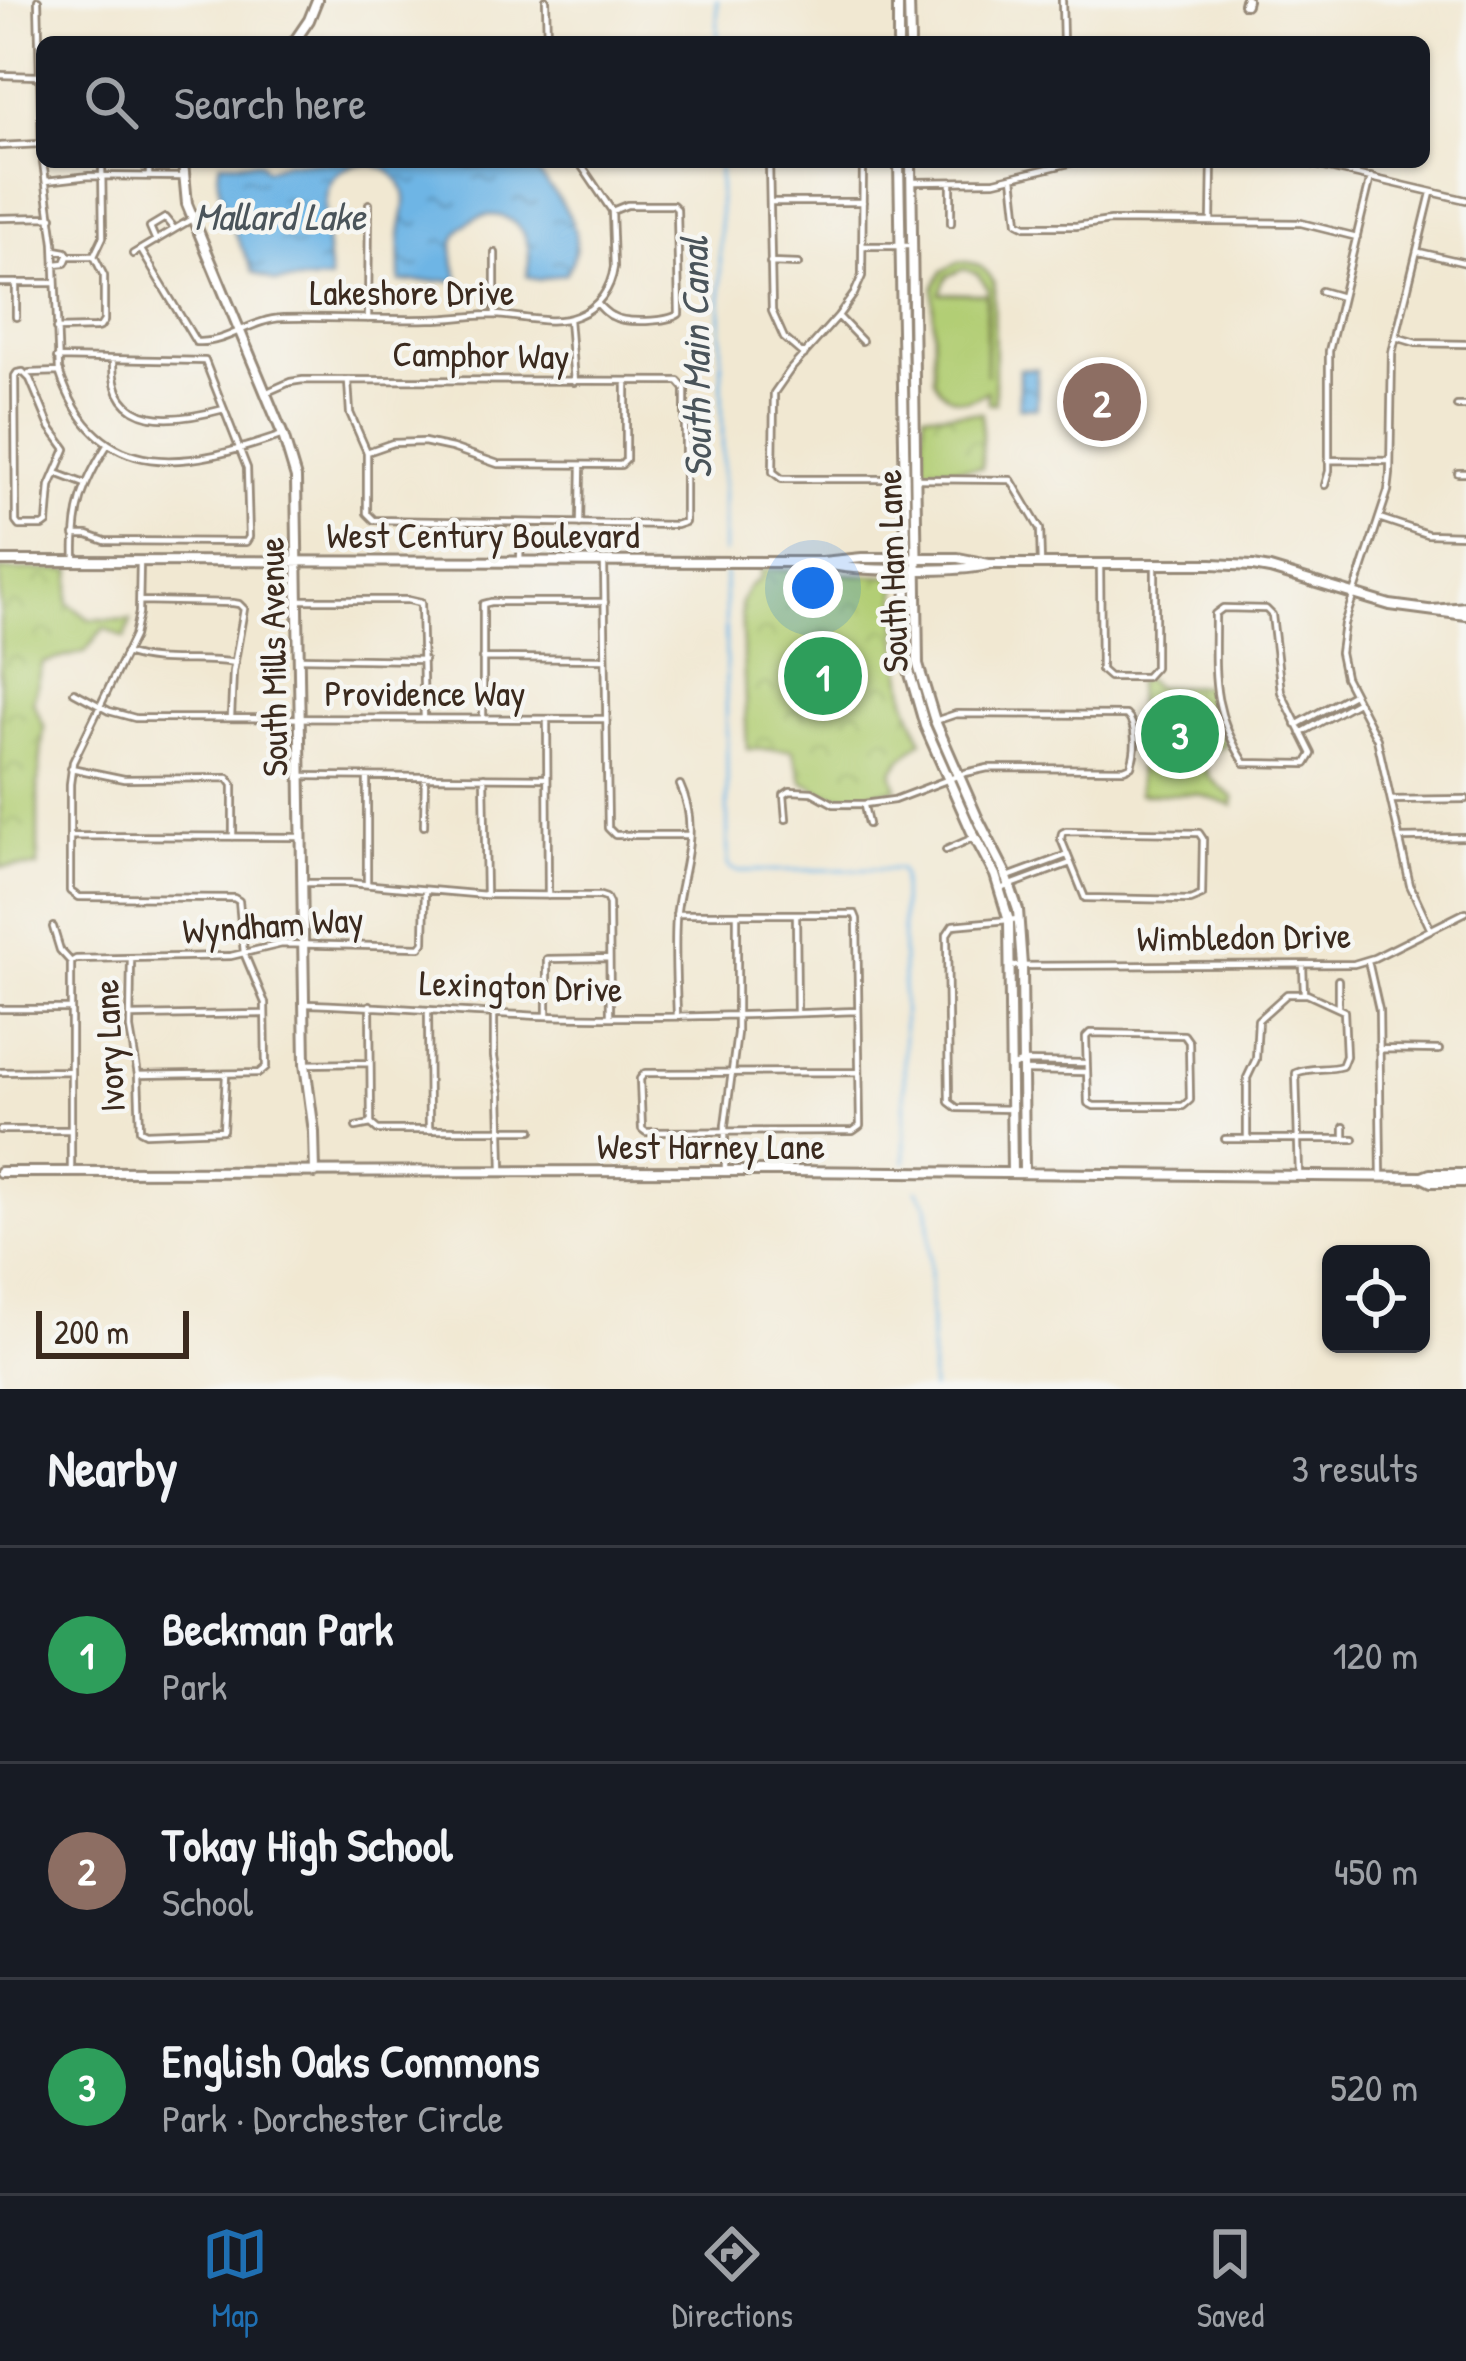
<!DOCTYPE html>
<html lang="en">
<head>
<meta charset="utf-8">
<style>
	body { margin:0; font-family:"Patrick Hand",sans-serif; background:#20242c; color:#f1f3f6 }
	.controls { position:absolute; right:36px; bottom:36px; display:grid; overflow:hidden; border-radius:18px; box-shadow:0 3px 9px #0004 }
	.controls button { width:108px; height:108px; display:grid; place-items:center; padding:0; border:0; border-bottom:3px solid #363941; background:#171b24; color:#f1f3f6; font:60px sans-serif }
	.scale { position:absolute; left:36px; bottom:30px; width:153px; box-sizing:border-box; padding-left:12px; border:6px solid #3b2a1e; border-top:0; font-size:33px; line-height:42px; white-space:nowrap; color:#3b2a1e; -webkit-text-stroke:9px #f6f6f2; paint-order:stroke }
	.you { position:absolute; left:813px; top:588px; width:42px; height:42px; margin:-30px; border:9px solid #fff; border-radius:50%; background:#1a73e8; box-shadow:0 0 0 18px #1a73e833 }
	.badge { display:grid; place-items:center; width:78px; height:78px; border-radius:50%; background:#1f6fb2; color:#fff; font-size:39px; font-weight:700 }
	.pin { position:absolute; translate:-50% -50%; border:6px solid #fff; box-shadow:0 3px 12px #0006 }
	.list { margin:0; padding:0; list-style:none }
	h2 { display:flex; justify-content:space-between; align-items:center; height:156px; margin:0; padding:0 48px; font-size:51px }
	h2 small { font-size:39px; font-weight:400; color:#9ea1a6 }
	.list li { display:grid; grid-template-columns:78px 1fr auto; gap:36px; align-items:center; box-sizing:border-box; height:216px; padding:0 48px; border-top:3px solid #363941 }
	.list b { display:block; font-size:45px; white-space:nowrap }
	.list p { margin:0; font-size:39px; white-space:nowrap; color:#9ea1a6 }
	.list em { font-size:39px; font-style:normal; color:#9ea1a6 }
	.icon { flex:none; width:66px; height:66px; fill:none; stroke:currentColor; stroke-width:2; stroke-linecap:round; stroke-linejoin:round }
	.map { position:relative; flex:none; width:1466px; height:1389px; overflow:hidden }
	.search { position:absolute; background:#171b24; box-shadow:0 3px 9px #0004; left:36px; right:36px; top:36px; height:132px; display:flex; align-items:center; gap:30px; box-sizing:border-box; padding:0 42px; border-radius:18px; color:#9ea1a6; font-size:45px }
	.sheet { height:804px; background:#171b24 }
	nav { display:flex; justify-content:space-around; align-items:center; box-sizing:border-box; height:168px; border-top:3px solid #363941; background:#171b24; font-size:33px; color:#9ea1a6 }
	nav a { display:grid; justify-items:center; gap:6px }
	nav .on { color:#1f6fb2 }
	.map>svg:first-child { display:block }
	.grass { fill:#b2ce75; stroke:#767c4a; stroke-width:3; fill-rule:evenodd }
	.park { fill:url(#park-crowns); stroke:#767c4a; stroke-width:3 }
	.water { fill:url(#water-ripples); stroke:#547082; stroke-width:3 }
	.lines { fill:none; stroke-linecap:round; stroke-linejoin:round }
	.stream { stroke:#6eb5e5; stroke-width:3 }
	.street-casing { stroke:#968978; stroke-width:10 }
	.secondary-casing { stroke:#968978; stroke-width:14 }
	.street { stroke:#fff; stroke-width:4.5 }
	.secondary { stroke:#fff; stroke-width:8 }
	.labels { text-anchor:middle; dominant-baseline:central; stroke-width:9; stroke-linejoin:round; paint-order:stroke }
	.street-label { font-size:36px; fill:#3b2a1e; stroke:#f6f6f2 }
	.water-label { font-size:39px; font-style:italic; fill:#4a545a; stroke:#f6f6f2 }
</style>
</head>
<body>
<div class="map">
<svg width="1466" height="1389" viewBox="0 0 1466 1389">
	<defs>
		<pattern id="park-crowns" width="20" height="18" patternUnits="userSpaceOnUse" patternTransform="scale(3)"><rect width="20" height="18" fill="#b2ce75"/><path d="M2 6a3 3 0 1 1 6 0M12 15a3 3 0 1 1 6 0" fill="none" stroke="#9ab165"/></pattern>
		<pattern id="water-ripples" width="26" height="14" patternUnits="userSpaceOnUse" patternTransform="scale(3)"><rect width="26" height="14" fill="#6eb5e5"/><path d="M2 4q2-2 4 0t4 0M15 11q2-2 4 0t4 0" fill="none" stroke="#5c93b9"/></pattern>
	</defs>
	<rect width="100%" height="100%" fill="#f6f6f2"/>
	<filter id="ink" filterUnits="userSpaceOnUse"><feTurbulence type="fractalNoise" baseFrequency=".00833" numOctaves="2"/><feDisplacementMap in="SourceGraphic" scale="24" xChannelSelector="R" yChannelSelector="G"/><feConvolveMatrix kernelMatrix="1 2 1 2 8 2 1 2 1" color-interpolation-filters="sRGB"/></filter>
	<filter id="wash" filterUnits="userSpaceOnUse"><feTurbulence type="fractalNoise" baseFrequency=".004" numOctaves="4" result="noise"/><feDisplacementMap in="SourceGraphic" scale="48" xChannelSelector="R" yChannelSelector="G"/><feGaussianBlur stdDeviation="2.7" result="paint"/><feColorMatrix in="noise" values="0 0 0 0 0 0 0 0 0 0 0 0 0 0 0 0 0 1.4 0 .05"/><feComposite in="paint" operator="in"/></filter>
	<g filter="url(#wash)">
		<rect width="100%" height="100%" fill="#f1e8d2"/>
		<!-- grass -->
		<path class="grass" d="M959,262C976,261 987,268 994,283L995,403H988L987,391C967,406 946,402 934,379L933,288L942,271ZM964,269L978,274L988,289L986,376V294L940,293L947,276Z"/>
		<!-- park -->
		<path class="park" d="M924,413H982V468H923Z
			M761,569L896,577L899,653L906,699L922,741L901,759L892,772L897,789C875,791 843,802 822,792C815,789 810,784 803,782L792,750L747,749L741,603L748,588L760,578Z
			M0,570H72L68,603L89,619L131,620L125,638L104,628L85,652L43,663L33,702L44,726L38,784V867H0Z
			M1136,680H1146L1155,687L1206,686L1209,702L1226,745L1201,758L1210,778L1233,797V806L1198,794H1139L1138,724L1132,715L1137,710Z"/>
		<!-- water -->
		<path class="water" d="M220,162H259L266,170L286,162H451C471,173 491,163 513,164C520,164 527,166 534,168C559,199 594,233 565,274L539,280L527,276C543,202 465,202 454,242C451,253 456,270 459,280L400,282C400,267 399,251 400,235C401,224 406,210 405,198C401,160 344,151 329,186C320,207 328,256 330,280L275,282L253,272C241,243 210,192 220,162Z
			M1019,369H1037V408L1019,407Z"/>
		<g class="lines">
			<!-- stream -->
			<path class="stream" d="M717,0L718,42
				M719,162L724,553
				M725,574L728,865L731,869L739,871L899,869L902,875L905,1162
				M917,1190L927,1204L929,1222L932,1389"/>
		</g>
	</g>
	<g filter="url(#ink)">
		<g class="lines">
			<!-- street casing -->
			<g class="street-casing">
				<path id="street" d="M38,0L42,156
					M546,0L547,42
					M1062,0L1063,42
					M0,75L38,76
					M0,146L40,144
					M43,162L54,243L59,371C98,489 190,467 283,435
					M149,162V177
					M769,162L772,311L784,338L804,355
					M863,162L862,276L854,294L838,316L790,370L774,393L773,472L782,479H906
					M1303,162L1466,200
					M1013,177L1018,222L1026,226H1076L1110,221L1301,223L1357,237
					M46,181L89,176L183,177
					M914,182L995,181L1074,162
					M951,182V223
					M770,202H863
					M0,218L52,217
					M1211,221L1212,162
					M156,241L150,227L165,218L174,229
					M864,246H911
					M55,250L66,252L68,256L65,263L55,264
					M141,250L196,342C227,344 251,319 283,318C332,317 381,320 430,319C452,319 473,315 495,315C520,316 553,326 577,316C598,308 611,289 614,267L612,211L579,162
					M1419,252L1466,263
					M133,254L190,220
					M68,256H92
					M770,263L798,264
					M0,283H55
					M16,283V317
					M1321,291L1342,297
					M597,303C600,307 607,314 612,316C625,324 668,322 679,314L677,209L673,205H627L612,211
					M495,315V253
					M838,316L862,341
					M368,319L369,204
					M569,319L574,382
					M56,329L95,328L100,327L104,321V276L94,256L103,237L102,162
					M1396,337L1416,343L1466,344
					M57,358L205,361L247,468L249,537L246,542L105,541L88,535H74
					M113,361C111,432 176,422 224,409
					M23,372L30,379L50,427L66,449L50,486L47,523L43,526H19L16,522L15,376L17,373Z
					M29,373L60,372
					M265,393L290,382L303,380L678,381L685,389V522L676,525L374,520L367,513V452L350,413L348,381
					M1457,406H1466
					M367,452L393,443L424,442L452,448L498,464L621,465L626,460V384
					M1328,460L1389,461
					M56,473L85,484
					M1458,473H1466
					M918,479L1011,480L1040,529L1041,564
					M1325,485L1329,471V351L1371,177
					M1379,518L1427,534L1466,535
					M580,524L581,465
					M75,560C73,511 82,485 108,444
					M520,562L521,525
					M604,564L608,828L615,835H689
					M1100,566L1101,670L1109,677H1146L1155,667V565
					M299,600H408L421,603L424,718
					M140,601L233,603L239,604L244,609
					M1223,608L1266,609L1272,615L1281,692L1312,754L1306,764L1245,763C1210,709 1215,675 1215,614Z
					M125,653C161,666 198,656 235,663
					M300,658L424,660
					M482,658L605,659
					M74,692L109,711L135,718L606,719
					M483,716V604L491,602H605
					M231,717L233,672L244,609
					M547,719L548,896
					M1296,725L1353,694
					M1301,733L1357,702
					M71,768L124,779L228,778L233,785V837
					M301,776L547,778
					M484,777L486,895
					M1391,800L1466,799
					M864,806L868,824
					M786,819L784,795L790,791L812,792L834,804H864L894,800L965,773L988,768L1124,769L1131,766C1136,751 1138,725 1126,715L956,714L935,721
					M424,826L425,778
					M1066,831L1199,833L1203,839L1202,895L1190,900L1085,898L1061,839L1062,833Z
					M70,836L301,837
					M1400,838L1466,837
					M946,850L975,837
					M1005,878L1067,855
					M305,883H350L486,895L600,896L606,898L609,904L610,1016
					M367,884V778
					M1000,889L1068,864
					M676,914H855L857,919L860,1126L853,1131L646,1132L642,1129L640,1079L645,1073L859,1072
					M796,914L797,1013
					M53,927L60,950L71,962
					M1430,928L1410,885L1377,739L1345,677L1340,653L1344,624L1388,491L1390,474L1392,353L1431,193
					M131,958L130,1029L138,1075L140,1130L146,1133L223,1130L226,1075
					M1368,961L1379,1010L1381,1176
					M71,962L76,959L231,956L282,944L420,947L424,942L425,890
					M71,962V1171
					M1011,966L1354,964L1374,958L1466,912
					M1303,966L1304,994
					M304,1004C384,1006 464,1013 544,1016C648,1019 754,1015 858,1011
					M370,1005L371,1124
					M1338,1008V980
					M0,1009H69
					M428,1012L429,1130
					M494,1014V1057L500,1094L502,1169
					M677,1015C676,983 674,950 676,918C680,872 702,832 680,785
					M130,1016L262,1014
					M547,1016V959L609,958
					M1090,1033L1184,1035L1189,1042L1190,1100L1183,1106H1094L1088,1103L1086,1037Z
					M1379,1049L1439,1050
					M305,1064L370,1063
					M1012,1067L1023,1062L1083,1063
					M1025,1071L1085,1072
					M0,1072L70,1071
					M138,1075L259,1073L266,1067L265,1003L244,953L239,901L234,898L78,897L70,891V784L73,762L134,636L139,613L140,561
					M1013,1109L957,1108L949,1102L947,934L953,925L1019,919
					M356,1127L371,1124L378,1130H532
					M1344,1127V1139
					M0,1130H71
					M1225,1139H1354
					M1247,1139V1078L1256,1059L1258,1020L1287,994H1307L1344,1011L1346,1056L1342,1066C1327,1071 1310,1066 1296,1073L1299,1175
					M725,1171V1125L737,1033V915"/>
			</g>
			<!-- secondary casing -->
			<g class="secondary-casing">
				<path id="secondary" d="M898,0V42
					M909,0L910,42
					M1245,4L1246,0
					M294,42L309,20L317,0
					M183,162L187,204L283,435L296,478L305,1064L314,1132L315,1173
					M899,162L908,667L925,726L971,830L995,875L1009,921L1012,1173
					M911,162L918,665L935,721L977,817L1005,872L1018,910L1022,966L1024,1173
					M0,561L822,562L862,558H958L989,564H1212L1253,566L1270,569L1390,605L1466,615
					M824,563C852,572 958,572 987,565
					M1433,610L1466,607
					M0,1172L788,1171L1422,1177L1430,1174H1466
					M1423,1178L1431,1182H1466"/>
			</g>
			<!-- street -->
			<use href="#street" class="street"/>
			<!-- secondary -->
			<use href="#secondary" class="secondary"/>
		</g>
	</g>
	<g class="labels">
		<!-- street labels -->
		<g class="street-label">
			<text x="412" y="291">Lakeshore Drive</text>
			<text transform="translate(481 354) rotate(1)">Camphor Way</text>
			<text x="483" y="534">West Century Boulevard</text>
			<text transform="translate(891 571) rotate(-92)">South Ham Lane</text>
			<text transform="translate(272 657) rotate(-91)">South Mills Avenue</text>
			<text x="425" y="692">Providence Way</text>
			<text transform="translate(273 924) rotate(-4)">Wyndham Way</text>
			<text transform="translate(1244 936) rotate(-1)">Wimbledon Drive</text>
			<text transform="translate(521 985) rotate(2)">Lexington Drive</text>
			<text transform="translate(108 1046) rotate(-93)">Ivory Lane</text>
			<text x="711" y="1145">West Harney Lane</text>
		</g>
		<!-- water labels -->
		<g class="water-label">
			<text x="280" y="215">Mallard Lake</text>
			<text transform="translate(695 358) rotate(-91)">South Main Canal</text>
		</g>
	</g>
</svg>
<div class="controls">
<button><svg class="icon" aria-label="locate" viewBox="0 0 24 24"><circle cx="12" cy="12" r="6"/><path d="M12 2v4M12 18v4M2 12h4M18 12h4"/></svg></button>
</div>
<div class="scale">200 m</div>
<div class="you"></div>
<div class="pin badge" style="left:823px;top:676px;background:#2e9e5b">1</div>
<div class="pin badge" style="left:1102px;top:402px;background:#8d6e63">2</div>
<div class="pin badge" style="left:1180px;top:734px;background:#2e9e5b">3</div>
<div class="search"><svg class="icon" aria-label="search" viewBox="0 0 24 24"><circle cx="10" cy="10" r="6"/><path d="M15 15l6 6"/></svg>Search here</div>
</div>
<section class="sheet">
<h2>Nearby<small>3 results</small></h2>
<ul class="list">
<li><span class="badge" style="background:#2e9e5b">1</span><div><b>Beckman Park</b><p>Park</p></div><em>120 m</em></li>
<li><span class="badge" style="background:#8d6e63">2</span><div><b>Tokay High School</b><p>School</p></div><em>450 m</em></li>
<li><span class="badge" style="background:#2e9e5b">3</span><div><b>English Oaks Commons</b><p>Park · Dorchester Circle</p></div><em>520 m</em></li>
</ul>
</section>
<nav>
<a class="on"><svg class="icon" aria-label="map" viewBox="0 0 24 24"><path d="M3 6l6-2 6 2 6-2v14l-6 2-6-2-6 2zM9 4v14M15 6v14"/></svg>Map</a>
<a><svg class="icon" aria-label="directions" viewBox="0 0 24 24"><path d="M12 3l9 9-9 9-9-9zM9 14v-3h6M13 9l2 2-2 2"/></svg>Directions</a>
<a><svg class="icon" aria-label="saved" viewBox="0 0 24 24"><path d="M7 4h10v16l-5-4-5 4z"/></svg>Saved</a>
</nav>
</body>
</html>
